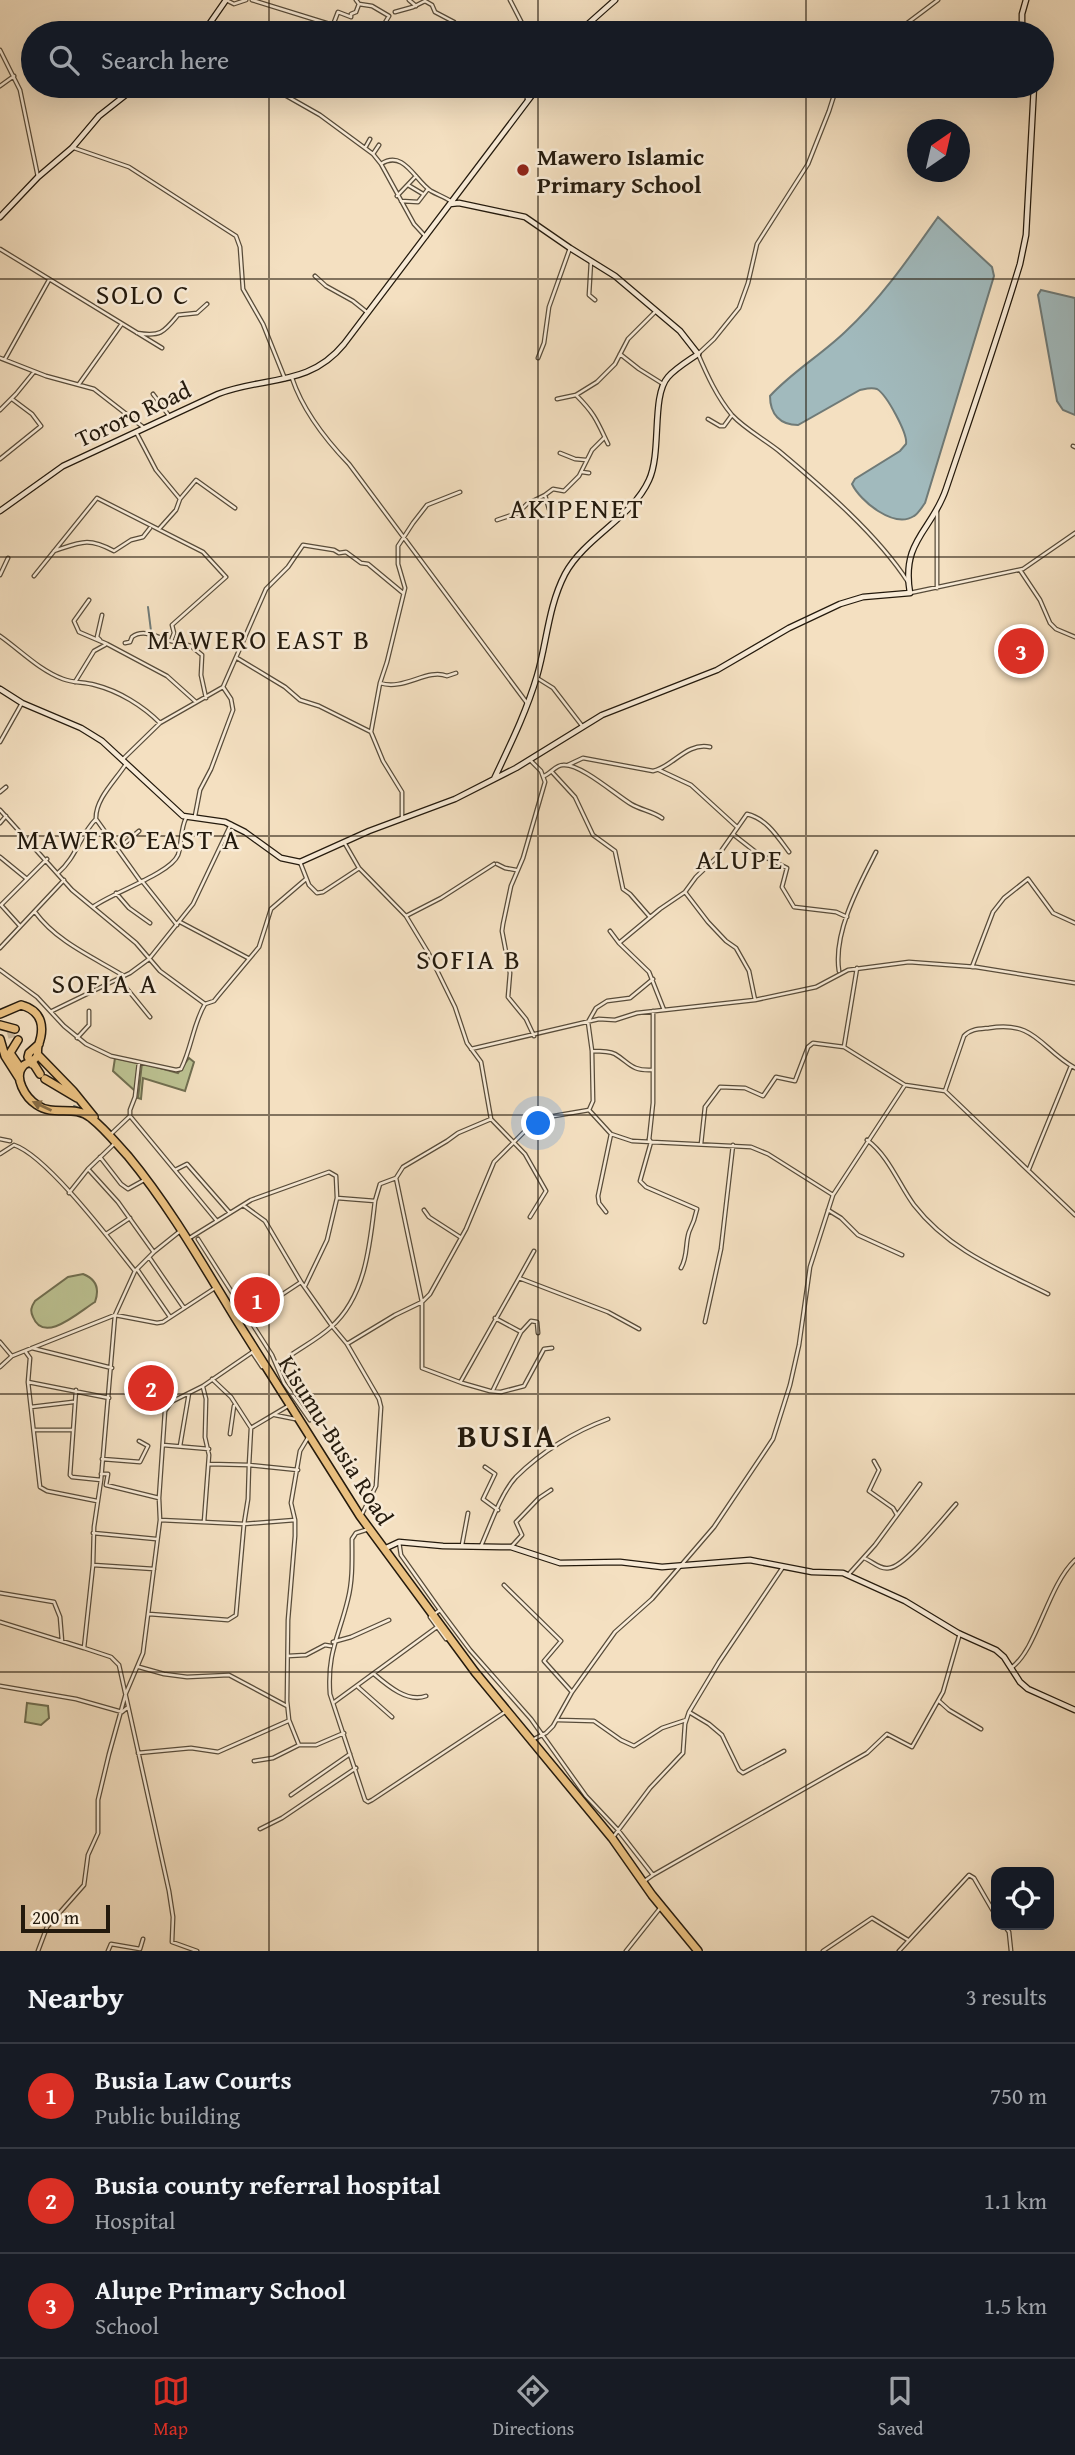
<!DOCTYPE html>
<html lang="en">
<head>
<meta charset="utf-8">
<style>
	body { margin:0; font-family:"Gentium Book Plus",serif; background:#20242c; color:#f1f3f6 }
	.controls { position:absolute; right:21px; bottom:21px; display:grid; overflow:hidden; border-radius:14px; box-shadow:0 7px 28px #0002 }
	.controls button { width:63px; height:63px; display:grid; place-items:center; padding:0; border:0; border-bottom:2px solid #363941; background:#171b24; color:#f1f3f6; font:35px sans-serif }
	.compass { position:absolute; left:907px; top:119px; width:63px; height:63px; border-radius:50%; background:#171b24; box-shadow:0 7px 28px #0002; rotate:34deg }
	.scale { position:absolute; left:21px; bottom:18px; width:89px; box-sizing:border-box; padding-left:7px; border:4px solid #241a0d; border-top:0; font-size:19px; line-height:24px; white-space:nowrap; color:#241a0d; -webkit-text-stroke:5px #f8ebd7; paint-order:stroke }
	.you { position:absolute; left:539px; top:1124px; width:24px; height:24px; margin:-18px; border:5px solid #fff; border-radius:50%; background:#1a73e8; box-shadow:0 0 0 10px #1a73e833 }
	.badge { display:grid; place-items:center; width:46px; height:46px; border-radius:50%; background:#d93025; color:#fff; font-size:23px; font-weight:700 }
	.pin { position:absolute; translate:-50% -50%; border:4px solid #fff; box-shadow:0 2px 7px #0006 }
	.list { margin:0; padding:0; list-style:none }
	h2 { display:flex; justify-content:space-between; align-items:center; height:91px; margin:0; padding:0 28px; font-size:30px }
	h2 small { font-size:23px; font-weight:400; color:#9ea1a6 }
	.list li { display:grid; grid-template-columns:46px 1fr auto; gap:21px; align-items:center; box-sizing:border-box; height:105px; padding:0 28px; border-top:2px solid #363941 }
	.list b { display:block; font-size:26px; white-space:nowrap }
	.list p { margin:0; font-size:23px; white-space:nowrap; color:#9ea1a6 }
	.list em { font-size:23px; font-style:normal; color:#9ea1a6 }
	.icon { flex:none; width:38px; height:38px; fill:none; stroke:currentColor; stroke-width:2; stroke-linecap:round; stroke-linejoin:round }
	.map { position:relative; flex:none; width:1075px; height:1951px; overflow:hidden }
	.search { position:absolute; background:#171b24; box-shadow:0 7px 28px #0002; left:21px; right:21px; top:21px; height:77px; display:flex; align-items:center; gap:18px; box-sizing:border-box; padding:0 24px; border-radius:38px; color:#9ea1a6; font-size:26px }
	.sheet { height:406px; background:#171b24 }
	nav { display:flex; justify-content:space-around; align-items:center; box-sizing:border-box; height:98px; border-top:2px solid #363941; background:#171b24; font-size:19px; color:#9ea1a6 }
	nav a { display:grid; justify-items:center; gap:4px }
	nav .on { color:#d93025 }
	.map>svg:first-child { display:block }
	.green { fill:#bcc292; stroke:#706e50; stroke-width:2 }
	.water { fill:#a1babd; stroke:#6f7a77; stroke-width:2 }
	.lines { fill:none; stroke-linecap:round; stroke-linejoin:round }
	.stream { stroke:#6f7a77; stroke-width:2 }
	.highway-tunnel { stroke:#cab89d; stroke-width:7; stroke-dasharray:7 3.5; stroke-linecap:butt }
	.street-casing { stroke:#584c3a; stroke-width:5 }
	.secondary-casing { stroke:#241a0d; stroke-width:7 }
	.highway-casing { stroke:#241a0d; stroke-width:10 }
	.street { stroke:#f8ebd7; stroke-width:2.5 }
	.secondary { stroke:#f8ebd7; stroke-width:4.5 }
	.highway { stroke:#eac080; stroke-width:7 }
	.oneway { fill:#876d46 }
	.grid { fill:none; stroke:#241a0d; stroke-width:2; stroke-opacity:0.55 }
	.poi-dot { fill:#8f2418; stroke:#f8ebd7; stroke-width:2.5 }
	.labels { text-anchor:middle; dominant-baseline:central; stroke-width:5; stroke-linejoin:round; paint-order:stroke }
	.poi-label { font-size:24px; font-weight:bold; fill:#241a0d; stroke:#f8ebd7; text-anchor:start }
	.street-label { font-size:24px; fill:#241a0d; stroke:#f8ebd7 }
	.quarter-label { font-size:28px; letter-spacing:2px; fill:#241a0d; stroke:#f8ebd7 }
	.district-label { font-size:32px; font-weight:bold; letter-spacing:2px; fill:#241a0d; stroke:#f8ebd7 }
</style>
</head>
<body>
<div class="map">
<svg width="1075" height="1951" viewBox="0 0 1075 1951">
	<rect width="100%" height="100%" fill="#f4e0c1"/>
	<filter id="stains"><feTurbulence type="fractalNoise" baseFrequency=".00286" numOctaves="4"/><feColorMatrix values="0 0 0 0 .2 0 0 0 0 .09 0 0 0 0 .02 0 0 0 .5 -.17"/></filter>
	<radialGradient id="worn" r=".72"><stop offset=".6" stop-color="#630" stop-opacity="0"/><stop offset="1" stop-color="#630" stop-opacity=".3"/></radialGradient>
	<!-- green -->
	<path class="green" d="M115,1058L138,1063L135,1091L113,1071Z
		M189,1058L194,1062L185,1091L143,1078L141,1099L138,1098L142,1063L178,1073Z
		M83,1274C96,1279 100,1288 95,1302C80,1311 44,1345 33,1317C30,1311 31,1307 35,1301L68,1277Z
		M27,1703L48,1706L49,1718L41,1725L25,1722Z"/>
	<!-- water -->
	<path class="water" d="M938,217L992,267L994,276L925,503C922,507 918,514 914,516C894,529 860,501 852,484L855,479L900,451L906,444C908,434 887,395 877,389C871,387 865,389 860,390L798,425C780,425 770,414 770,396C792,372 821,355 845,332C881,299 909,258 938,217Z
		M1041,290L1075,298V415L1063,410L1057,401L1038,295Z"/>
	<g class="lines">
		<!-- stream -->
		<path class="stream" d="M148,607L151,631
			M74,1106L86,1111"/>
		<!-- highway-tunnel -->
		<path class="highway-tunnel" d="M10,1031L13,1041"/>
		<!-- street casing -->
		<g class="street-casing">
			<path id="street" d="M226,0L234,4L246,0
				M252,0L339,27L348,33
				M356,0L359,4L372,6L389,16L380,31L372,30
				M409,0L416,6
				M510,0L527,33
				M395,12L413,7L425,1L432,5L435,12L454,22L462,33
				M333,25L338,12L351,17V14L356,12L359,4
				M209,26L217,33
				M894,33L938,0
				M0,50L20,90L38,177
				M0,86L14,76
				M269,86L320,115L373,154L381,164L414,224L426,237
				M513,86L525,92
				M525,86L527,99
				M837,86L829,111L808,164L757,244L748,283L739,308L714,339L698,354C707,375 717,397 732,415C745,429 764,439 779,451C822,487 878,535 908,582
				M74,148L129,167L236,236L240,247L243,289L263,324L285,379
				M365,148L370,139
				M373,154L379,145
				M381,164C404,149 415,181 431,191C438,195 445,197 452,202
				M408,185L423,194
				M397,196L416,176
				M401,201L418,202L428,189
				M0,249L162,348
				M591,261L589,295L595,300
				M315,276L326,286L353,301L368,313
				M137,333C161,337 164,332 178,315L197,313L207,304
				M620,354L639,369L663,384
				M0,358L46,376L94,389L143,427
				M538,358L544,343L549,307L570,248
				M5,359L49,280
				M292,378C303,411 325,439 349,464L527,703
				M79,384L121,325
				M153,394L170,417
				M557,399L576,395
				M0,410L16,394L34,372
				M708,419L720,426H724L732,415
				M136,432L156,470L180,499L176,510L159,529
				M608,444C597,421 595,414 576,395L597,382L615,364L628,339L655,312
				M1073,446L1075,447
				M560,453L575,459L586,460
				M0,459L41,426L32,414L12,399
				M582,472L589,473
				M180,499L196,480L235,508
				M549,509L545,495L553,489L564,491L579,476L592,450L604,438
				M937,511V588
				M497,520L518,513L527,504L545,495
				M54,551C81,542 88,537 114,551L131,540L143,537L150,528
				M1020,570L1040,600L1050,623L1056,629L1075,637
				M0,575L8,558
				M34,576L97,498L203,552L226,577L172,625L174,633L171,641L191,646L202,655L201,675L206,698
				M910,593L1023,569L1075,533
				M89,600L74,621L79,632L107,644L167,676L196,702
				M0,636C20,650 39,670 63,679C73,683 84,682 95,685C119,691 143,706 160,723
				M100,640L97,637L102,615
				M125,643L130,642L132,637C144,628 158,638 171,641
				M237,658L285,687L300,700L319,706L371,732
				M537,678L553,688L583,727
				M75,682L94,651L105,645
				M380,683C404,691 427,668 447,676L456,673
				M0,742L22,703
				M123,759L160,723L223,687L266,589L288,567L303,545L334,550L339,553L346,552L361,563L368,564L403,593
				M530,760L541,771L545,782L523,858L511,886L503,924L502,931L510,973L508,997L526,1019L534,1036
				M126,764C116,780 95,799 96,819L141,882
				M568,765L583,758L653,771C673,767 686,742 710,747
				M659,770L691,785L737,827
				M552,772L575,797L593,835L615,851L623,889L630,894L650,917
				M544,776C551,773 556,765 563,765C580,763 616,795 631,804C641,810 652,811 662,818
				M0,792L6,787
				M0,810L72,890L136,943L160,971L205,1004C193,1024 192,1047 181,1069L176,1070L111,1056L86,1044L64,1026L37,997L0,970
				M195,816L200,790L211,769L233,710L231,699L223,687
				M402,819V792L383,761L371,732L380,683L387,662L405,588L398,564V546L413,523L427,505L460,492
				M0,823L6,816
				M734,835L757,853L787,868L782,887L794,907L836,912L847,917
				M344,842L359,868L406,916L429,954L455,1007L467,1043L481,1062L491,1119L525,1154L546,1191L530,1217
				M118,849L139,831
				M0,857L27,879
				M300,862L309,885L317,893L323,892L358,869
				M497,864L505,868L516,870
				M58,873C76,858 80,835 96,819
				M142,881L177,925
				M685,892L708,922L726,941L736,948L749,971L755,1000
				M116,893L129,908L150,923
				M1,905L47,859
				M1,905L20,926
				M93,907C111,893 170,874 178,855C182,844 180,830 186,818
				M35,912C57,942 93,957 124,976
				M406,916L441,898L494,864
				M180,922L248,958
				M610,931L619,943L649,972L664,1010
				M619,943L660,909L685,892L696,877L717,857L747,814C767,819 777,836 789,852
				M0,948L64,880
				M972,967L993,912L1004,898L1028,879L1053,913L1075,923
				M839,971C833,933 859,885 876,852
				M119,979L150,1017
				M205,1004L214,1001L218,996L259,947L271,909L306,879
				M52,1011L130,973L149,959L193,904L231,824
				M77,1038L89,1025V1011
				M844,1047L857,968
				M471,1049L599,1019L615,1020L637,1013L755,1000L816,987L848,970L909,962L976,967L1075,983
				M592,1051C599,1051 609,1051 615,1054C630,1063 631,1071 652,1070
				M945,1091L964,1036C970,1029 979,1029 989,1028C1035,1020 1041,1049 1075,1068
				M589,1110L593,1101L592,1051L588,1022L596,1008L607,1001L630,998L653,979
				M130,1116V1110L135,1097L139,1062
				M491,1119L458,1133L447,1141L403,1167L396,1178L422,1302V1368L462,1383L490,1391L501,1392L524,1386L544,1349L552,1348
				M110,1135L130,1116L217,1221
				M0,1139L10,1141
				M649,1139L651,1142L640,1181L646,1187L697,1209C695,1219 693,1224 689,1232C685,1244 688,1256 681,1268
				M649,1140L653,1103V1011
				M867,1140C889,1156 899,1185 914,1205C949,1250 998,1269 1048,1294
				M701,1144L705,1107L720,1087L745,1088L763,1096L776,1077L795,1081L808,1047L813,1043L844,1047L905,1085
				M0,1154L14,1145C47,1156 111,1241 135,1271
				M100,1157L121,1184L128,1189L146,1179
				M88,1169L118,1202L153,1251
				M1029,1169L1071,1066
				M175,1170L187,1164L230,1213
				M69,1193L88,1169L114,1144
				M243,1205L265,1221L301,1282L332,1326L347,1344L379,1399L381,1407L376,1486L362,1514
				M424,1210L429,1217L460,1237
				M828,1210L841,1218L858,1235L902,1255
				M606,1212L599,1203L598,1196L611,1134
				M179,1232L154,1252L135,1271L115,1315L101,1480L94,1527L93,1565L84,1648L111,1657L119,1665L169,1891L173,1917L172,1942L197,1951
				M106,1234L130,1218
				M188,1239L251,1200L329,1172L336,1176L337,1198L375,1201L380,1184L396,1178
				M198,1239L272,1355L284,1383L310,1420
				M149,1257L184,1308
				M137,1269L170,1317
				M519,1278L534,1251
				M305,1286L327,1240L337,1198
				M705,1322L721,1249L733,1145
				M239,1323L301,1282
				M521,1332L531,1321L537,1322L538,1333
				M0,1342L11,1355
				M347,1344L395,1315L422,1302L430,1294L466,1229L494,1162L533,1123L548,1117L589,1110L611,1134L632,1141L751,1147L768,1154L833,1195
				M32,1348L112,1368
				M25,1351L30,1358L28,1382L40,1487L47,1491L97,1501
				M252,1352L262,1367
				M291,1355C304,1346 319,1338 331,1327C366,1296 370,1244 375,1201
				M0,1367L12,1356L115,1315L157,1323L163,1322L215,1288
				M212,1379L231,1397L251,1428
				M461,1381L519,1278L608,1312L639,1329
				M28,1382L109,1398
				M203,1387L206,1399L205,1437L209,1455L204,1522
				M76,1390L70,1475L72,1477L101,1480
				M493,1390L521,1332L495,1318
				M288,1406L251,1428L249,1465L298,1470
				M31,1407L73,1402
				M275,1415L295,1419
				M34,1430H73
				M230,1434L234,1406
				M309,1436L300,1451L291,1503L295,1520V1536L288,1620L287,1701L289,1720L299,1745H316L344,1733
				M163,1445L209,1449
				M180,1446L189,1393
				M102,1459L140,1462L148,1446L139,1441
				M874,1461L879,1470L869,1491L893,1508L897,1515
				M485,1467L495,1474L483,1499L498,1510
				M101,1474H108L106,1485L159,1498
				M160,1520L244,1524L295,1520
				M369,1529L356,1533L352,1539C352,1559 353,1579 348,1599C339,1637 327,1652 330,1694L365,1800L368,1802L372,1800L505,1712
				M93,1533L156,1539
				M399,1542L401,1555L440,1610
				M462,1545L468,1513
				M481,1546C490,1526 501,1493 516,1477C541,1452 575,1431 608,1419
				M511,1547L522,1535L516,1522L539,1498L551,1490
				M864,1558C872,1561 880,1570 889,1568C905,1567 944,1517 956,1504
				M93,1565L154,1569
				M848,1575L875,1545L920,1484
				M504,1585L561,1641L544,1661L572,1692
				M0,1593L54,1602L60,1617L62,1641
				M149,1614L228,1620L236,1615L244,1524L248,1499L249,1465L209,1464
				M0,1622L84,1648
				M446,1639L430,1617L440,1610L470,1650L531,1719L586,1796L618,1830L653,1875
				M333,1642L351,1637L389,1620
				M288,1656L306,1655L325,1645L331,1646
				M139,1667L164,1674L187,1677L229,1675L287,1706
				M1011,1668C1037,1650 1047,1587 1075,1560
				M374,1674C388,1686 408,1703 426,1696
				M0,1686L76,1699L122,1712L128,1707
				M358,1687L392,1717
				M939,1701L949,1710L981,1729
				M333,1703L437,1627
				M689,1712L709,1724L722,1735L739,1770L743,1773L784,1751
				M558,1720L594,1721L621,1740L634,1746L662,1728L686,1720
				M534,1739L546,1733L553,1726L572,1692L615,1632L652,1599L714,1527L773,1439L790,1385L799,1345L810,1267L833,1195L905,1085L945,1091L1075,1215
				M138,1753L191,1748L218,1752L288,1721
				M254,1761L273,1758L299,1745
				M291,1795L350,1754
				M260,1829L282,1818L356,1768
				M614,1836L650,1788L683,1753L685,1724L689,1712L719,1662L783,1567
				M643,1882L653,1875L867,1753L887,1734L912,1747L943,1692L960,1633
				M1004,1925L1009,1932L1011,1951
				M38,1951L47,1927L84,1885L88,1855L98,1833V1800L109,1754L126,1693L143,1653L160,1520L159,1498L165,1411L171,1402L203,1386L254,1351
				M108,1951L111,1944L140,1949L143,1939
				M626,1951L661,1907
				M823,1951L872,1918L908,1940
				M899,1951L969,1875L974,1878L996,1916"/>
		</g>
		<!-- secondary casing -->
		<g class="secondary-casing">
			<path id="secondary" d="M203,33L226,0
				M578,33L615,0
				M1022,33V14L1026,0
				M450,204L459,203L525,217L570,248L615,276L680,331L698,354C688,361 676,368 668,377C651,396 662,452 649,480C632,518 585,537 565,574C548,607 547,642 537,676C526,713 510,745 494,779
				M0,217L38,177L72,148L99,116L137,86
				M0,511L63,466L218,394C265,376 309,387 344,344L539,86
				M0,689L22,703L81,728L102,741L183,816L225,822L245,832L281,858L300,862L369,831L455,799L516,768L602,715L717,670L789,628L840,604L863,597L910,593C901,540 932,531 946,489C971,415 997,340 1020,264L1026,235L1034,86
				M384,1549L399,1542L443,1546L501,1547H511L560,1563L620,1562L662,1567L750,1560L812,1572L843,1573L905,1601L958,1633L996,1650L1004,1657L1020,1682L1028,1689L1075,1710"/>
		</g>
		<!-- highway casing -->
		<g class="highway-casing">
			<path id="highway" d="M0,1014L21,1005C43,1011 45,1028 38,1046C37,1050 38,1053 37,1056C35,1061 28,1062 24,1065C12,1077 26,1098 37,1105C54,1117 74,1104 91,1118C105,1129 116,1143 128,1156C171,1208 204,1267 239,1324C279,1388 320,1452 360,1516L475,1672L612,1838L652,1895L698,1951
				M0,1025L15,1029
				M0,1039L5,1056L19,1078
				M18,1040L10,1053L21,1069
				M38,1055L73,1091L94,1117
				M33,1063L40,1074
				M32,1064L28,1057L29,1053L39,1044
				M45,1079L77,1098"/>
		</g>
		<!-- street -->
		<use href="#street" class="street"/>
		<!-- secondary -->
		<use href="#secondary" class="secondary"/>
		<!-- highway -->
		<use href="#highway" class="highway"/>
	</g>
	<!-- one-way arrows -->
	<defs><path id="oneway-solid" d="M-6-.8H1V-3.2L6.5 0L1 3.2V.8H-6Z" transform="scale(1.75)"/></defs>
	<use class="oneway" href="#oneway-solid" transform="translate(42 1106) rotate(-155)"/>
	<!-- grid -->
	<path class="grid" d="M269,0V33M538,0V33M806,0V33M269,86V1951M538,86V1951M806,86V1951M0,279H1075M0,557H1075M0,836H1075M0,1115H1075M0,1394H1075M0,1672H1075"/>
	<!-- markers -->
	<circle class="poi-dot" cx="523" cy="170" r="7"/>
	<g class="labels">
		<!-- poi labels -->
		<g class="poi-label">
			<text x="537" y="156">Mawero Islamic<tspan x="537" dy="28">Primary School</tspan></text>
		</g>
		<!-- street labels -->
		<g class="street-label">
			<text transform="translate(133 414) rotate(-25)">Tororo Road</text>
			<text transform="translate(336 1440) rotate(58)">Kisumu-Busia Road</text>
		</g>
		<!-- quarter labels -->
		<g class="quarter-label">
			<text x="143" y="293">SOLO C</text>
			<text x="577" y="507">AKIPENET</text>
			<text x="259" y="638">MAWERO EAST B</text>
			<text x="129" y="838">MAWERO EAST A</text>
			<text x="740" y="858">ALUPE</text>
			<text x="469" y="958">SOFIA B</text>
			<text x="105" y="982">SOFIA A</text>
		</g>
		<!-- district labels -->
		<g class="district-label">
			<text x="507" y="1435">BUSIA</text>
		</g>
	</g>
	<rect width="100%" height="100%" filter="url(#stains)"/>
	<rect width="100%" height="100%" fill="url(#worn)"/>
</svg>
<div class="controls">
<button><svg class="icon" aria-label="locate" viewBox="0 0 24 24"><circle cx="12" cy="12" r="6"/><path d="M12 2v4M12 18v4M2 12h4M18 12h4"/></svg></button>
</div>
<svg class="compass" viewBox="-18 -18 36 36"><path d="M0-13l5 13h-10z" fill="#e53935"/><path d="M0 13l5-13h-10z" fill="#9ea1a6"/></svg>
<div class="scale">200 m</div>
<div class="you"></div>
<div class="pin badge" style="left:257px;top:1300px">1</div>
<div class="pin badge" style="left:151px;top:1388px">2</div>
<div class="pin badge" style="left:1021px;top:651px">3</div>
<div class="search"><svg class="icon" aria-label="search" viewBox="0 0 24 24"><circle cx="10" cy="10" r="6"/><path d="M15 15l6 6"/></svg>Search here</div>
</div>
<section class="sheet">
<h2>Nearby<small>3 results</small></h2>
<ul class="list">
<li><span class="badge">1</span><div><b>Busia Law Courts</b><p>Public building</p></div><em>750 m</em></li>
<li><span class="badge">2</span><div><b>Busia county referral hospital</b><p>Hospital</p></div><em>1.1 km</em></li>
<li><span class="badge">3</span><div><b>Alupe Primary School</b><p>School</p></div><em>1.5 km</em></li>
</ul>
</section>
<nav>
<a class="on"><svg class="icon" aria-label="map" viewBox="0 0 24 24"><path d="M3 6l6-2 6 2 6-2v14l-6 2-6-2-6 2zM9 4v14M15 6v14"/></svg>Map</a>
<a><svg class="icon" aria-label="directions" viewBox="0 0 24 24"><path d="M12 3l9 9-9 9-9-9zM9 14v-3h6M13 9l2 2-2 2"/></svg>Directions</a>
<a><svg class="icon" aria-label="saved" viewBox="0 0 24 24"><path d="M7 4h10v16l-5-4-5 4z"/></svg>Saved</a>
</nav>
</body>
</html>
